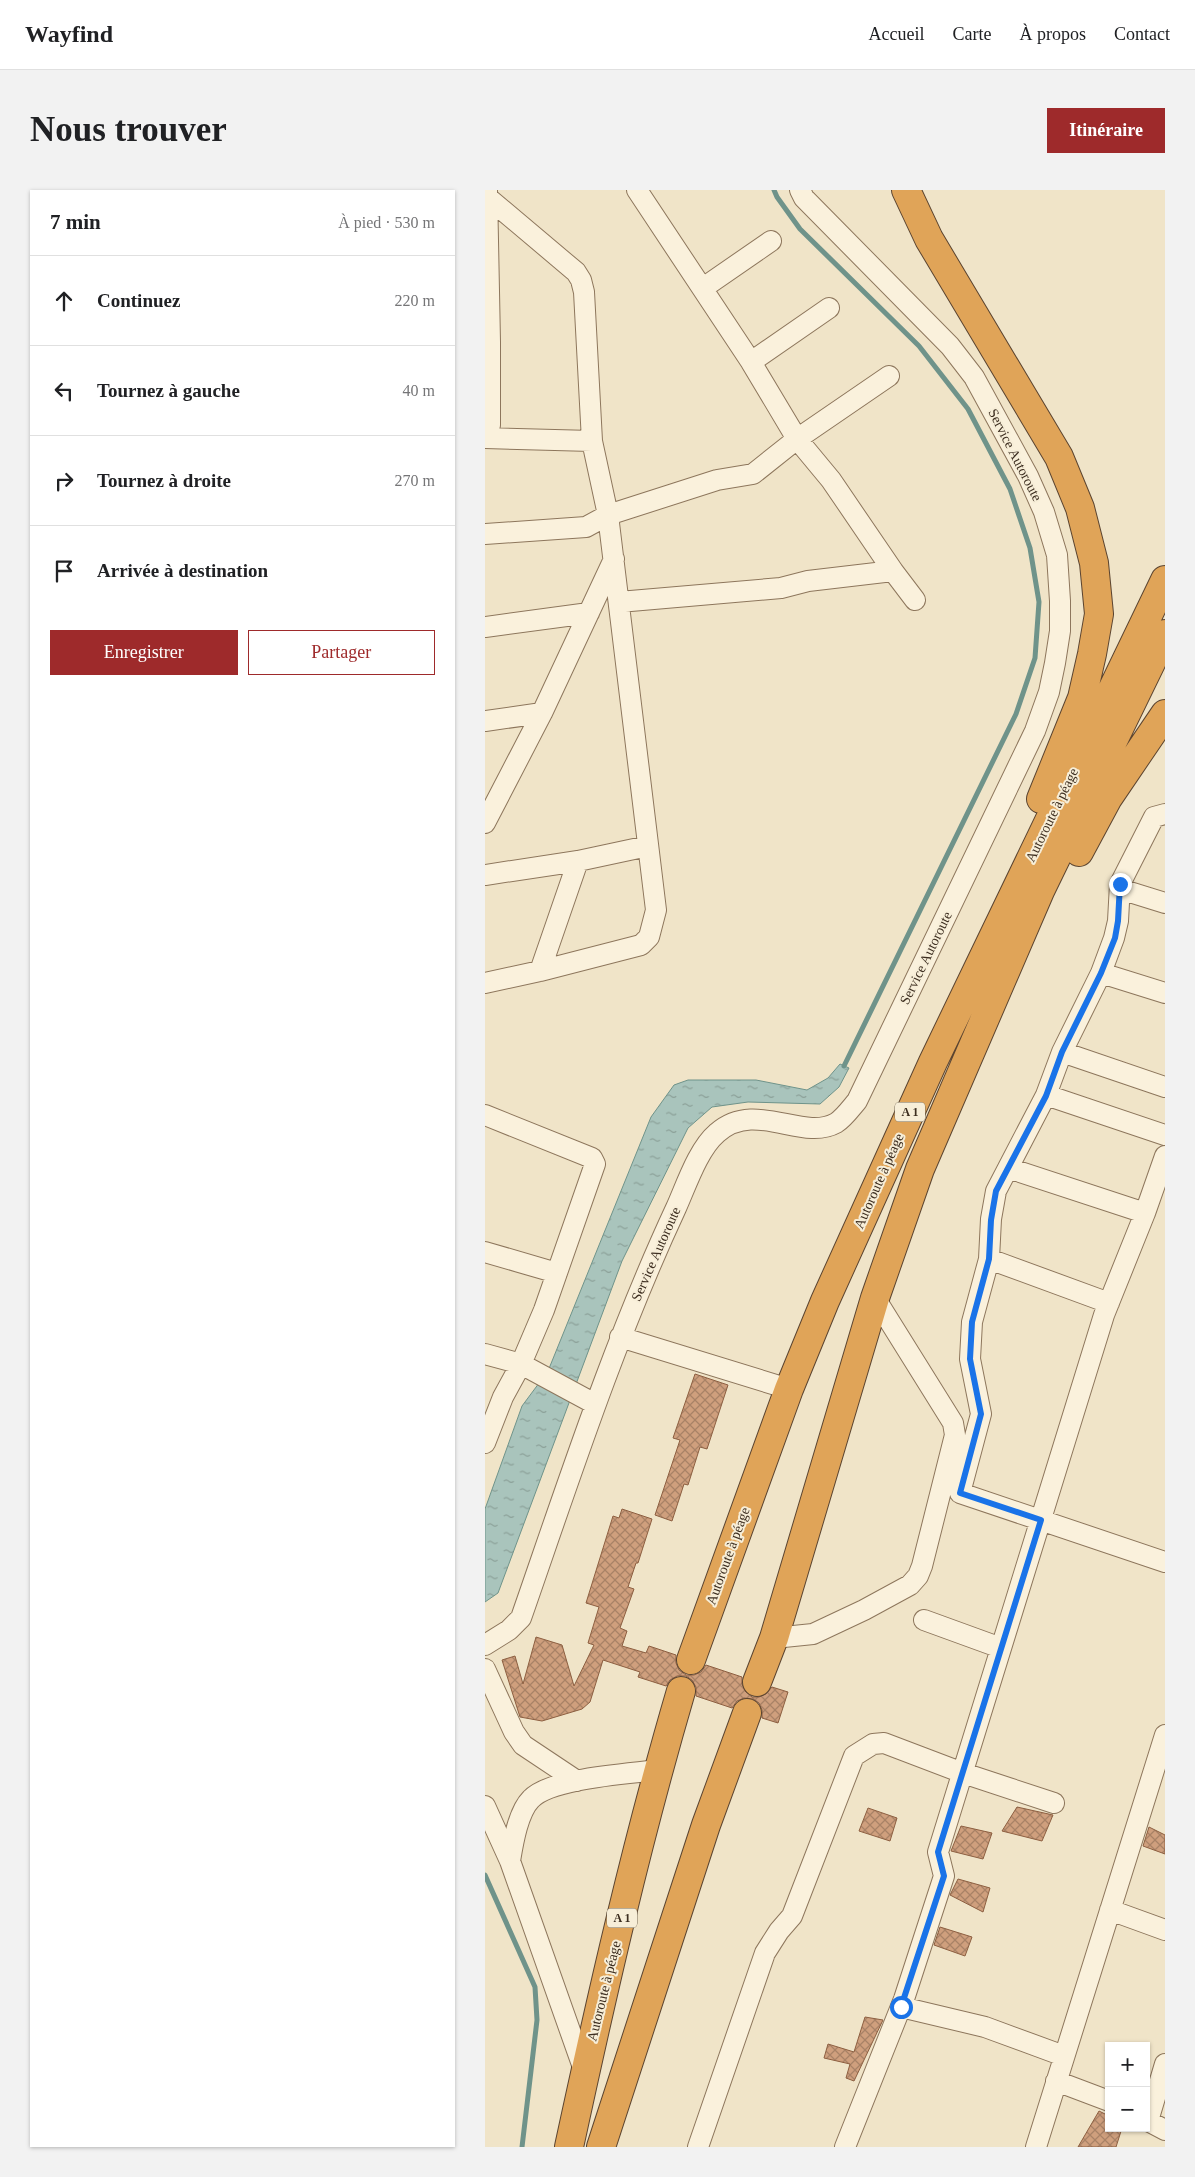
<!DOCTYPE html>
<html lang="fr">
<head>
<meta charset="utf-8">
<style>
	body { margin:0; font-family:"Times New Roman",serif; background:#f2f2f2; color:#202124 }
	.controls { position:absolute; right:15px; bottom:15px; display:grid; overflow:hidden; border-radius:0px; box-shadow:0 1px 4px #0004 }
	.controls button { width:45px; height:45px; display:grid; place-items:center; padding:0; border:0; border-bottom:1px solid #e0e0e0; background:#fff; color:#202124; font:25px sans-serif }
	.stop { position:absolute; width:15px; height:15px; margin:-11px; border:4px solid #1a73e8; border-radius:50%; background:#fff }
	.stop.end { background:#1a73e8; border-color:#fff; box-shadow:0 1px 5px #0008 }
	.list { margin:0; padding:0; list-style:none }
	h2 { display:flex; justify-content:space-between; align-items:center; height:65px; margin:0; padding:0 20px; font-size:21px }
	h2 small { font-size:16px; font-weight:400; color:#757577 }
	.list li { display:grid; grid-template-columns:32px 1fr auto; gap:15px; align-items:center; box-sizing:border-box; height:90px; padding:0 20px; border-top:1px solid #e0e0e0 }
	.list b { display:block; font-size:19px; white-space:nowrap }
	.list em { font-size:16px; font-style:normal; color:#757577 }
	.actions { display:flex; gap:10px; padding:15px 20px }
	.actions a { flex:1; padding:11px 0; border:1px solid #9e2a2b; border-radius:0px; text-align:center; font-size:18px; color:#9e2a2b }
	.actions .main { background:#9e2a2b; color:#fff }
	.icon { flex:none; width:28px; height:28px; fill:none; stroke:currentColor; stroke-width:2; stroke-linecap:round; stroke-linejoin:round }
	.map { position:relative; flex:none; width:680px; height:1957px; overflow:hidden; border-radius:0px }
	header { display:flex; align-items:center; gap:30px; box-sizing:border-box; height:70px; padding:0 25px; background:#fff; border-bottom:1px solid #e0e0e0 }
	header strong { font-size:24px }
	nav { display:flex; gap:28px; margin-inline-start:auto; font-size:18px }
	.intro { display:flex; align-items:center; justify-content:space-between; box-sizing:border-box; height:120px; padding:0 30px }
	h1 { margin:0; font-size:35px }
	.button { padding:12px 22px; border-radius:0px; background:#9e2a2b; color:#fff; font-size:18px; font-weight:700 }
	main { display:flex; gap:30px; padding:0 30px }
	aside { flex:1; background:#fff; border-radius:0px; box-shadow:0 1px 4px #0004 }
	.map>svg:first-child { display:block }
	.water { fill:url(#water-ripples); stroke:#6f938a }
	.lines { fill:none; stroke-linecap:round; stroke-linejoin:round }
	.stream { stroke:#6f938a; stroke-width:5 }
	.building { fill:url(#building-cross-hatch); stroke:#8d5f41 }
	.minor-casing { stroke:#8d765c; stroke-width:22 }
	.highway-casing { stroke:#5b4430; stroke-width:30 }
	.minor { stroke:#faf1dc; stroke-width:20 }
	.highway { stroke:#e0a458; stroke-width:28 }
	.route { stroke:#1a73e8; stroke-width:6 }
	.labels { text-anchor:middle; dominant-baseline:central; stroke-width:4; stroke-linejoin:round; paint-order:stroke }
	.shield { fill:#f7eed8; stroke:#756857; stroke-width:1 }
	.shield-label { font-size:12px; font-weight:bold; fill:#3d2e20 }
	.street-label { font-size:14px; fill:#3d2e20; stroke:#f7eed8 }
</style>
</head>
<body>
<header>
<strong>Wayfind</strong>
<nav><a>Accueil</a><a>Carte</a><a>À propos</a><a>Contact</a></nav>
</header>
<div class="intro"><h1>Nous trouver</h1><a class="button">Itinéraire</a></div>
<main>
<aside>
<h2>7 min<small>À pied · 530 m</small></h2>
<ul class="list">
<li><svg class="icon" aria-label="ahead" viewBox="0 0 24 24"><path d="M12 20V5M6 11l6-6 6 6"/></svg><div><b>Continuez</b></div><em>220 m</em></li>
<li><svg class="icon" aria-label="left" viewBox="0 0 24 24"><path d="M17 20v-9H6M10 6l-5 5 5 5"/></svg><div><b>Tournez à gauche</b></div><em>40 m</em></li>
<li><svg class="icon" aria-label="right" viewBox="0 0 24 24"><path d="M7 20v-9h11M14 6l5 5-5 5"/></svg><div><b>Tournez à droite</b></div><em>270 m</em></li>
<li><svg class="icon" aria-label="arrive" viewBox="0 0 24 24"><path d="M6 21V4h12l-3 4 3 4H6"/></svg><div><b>Arrivée à destination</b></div></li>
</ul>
<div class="actions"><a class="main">Enregistrer</a><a>Partager</a></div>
</aside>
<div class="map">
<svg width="680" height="1957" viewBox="0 0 680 1957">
	<defs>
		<pattern id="water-ripples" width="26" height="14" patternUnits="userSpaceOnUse" patternTransform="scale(1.25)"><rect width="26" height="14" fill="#a9c4bc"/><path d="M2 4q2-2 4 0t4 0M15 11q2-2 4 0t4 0" fill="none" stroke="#8ba098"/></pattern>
		<pattern id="building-cross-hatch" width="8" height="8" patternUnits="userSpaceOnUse" patternTransform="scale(1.25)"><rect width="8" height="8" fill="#cf9f7d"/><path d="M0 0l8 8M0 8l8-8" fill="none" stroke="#a98266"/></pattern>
	</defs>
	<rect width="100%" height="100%" fill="#f0e4c8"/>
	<!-- water -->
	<path class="water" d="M355,874L364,878L354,897L335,914L263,912L227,917L203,938L137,1071L13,1403L0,1412V1319L37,1216L63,1181L166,927L189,895L203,890H271L322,900L343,888Z"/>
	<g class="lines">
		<!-- stream -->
		<path class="stream" d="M289,0L292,7L315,39L434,156L483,219L525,299L545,358L554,412L550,468L531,524L359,876
			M0,1685L50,1797L52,1830L37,1957"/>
	</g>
	<!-- building -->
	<path class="building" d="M210,1184L243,1195L222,1259L215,1257L203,1295L199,1294L187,1331L170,1325L195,1250L188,1248Z
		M137,1319L167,1329L153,1373H151L143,1397L149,1399L135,1438L142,1441L137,1456L161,1463L164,1456L191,1465V1473L194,1480L201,1485H209L216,1482L221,1475L257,1487V1494L260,1501L267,1507H274L281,1504L287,1497L303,1502L293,1533L277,1528V1520L274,1513L268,1509L259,1508L252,1511L247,1518L211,1506V1497L207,1490L201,1486H192L185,1490L181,1496L153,1487L155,1482L118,1470L105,1512L97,1519L57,1531L35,1527L17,1470L30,1466L38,1494L51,1447L77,1455L89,1496L109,1455L103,1453L114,1417L101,1413L128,1326L134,1328Z
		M532,1617L568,1625L557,1651L517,1641Z
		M383,1618L412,1628L405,1651L374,1641Z
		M476,1636L507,1643L498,1669L466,1661Z
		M664,1637L680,1645V1664L658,1656Z
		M473,1689L505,1698L498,1722L465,1705Z
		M455,1737L487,1747L480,1766L449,1755Z
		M380,1827L398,1830L369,1891L361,1888L365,1874L339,1868L343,1854L369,1862Z
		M614,1921L624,1926V1938H637L631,1957H593Z"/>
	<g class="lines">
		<!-- minor casing -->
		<g class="minor-casing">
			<path id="minor" d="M152,0L266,172L312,249L404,186
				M2,7L91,82L96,90L99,102L107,251
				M218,98L286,51
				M266,172L344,118
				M0,248L107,251L123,325L171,720L164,747L156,755L55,781L0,793
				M0,248L5,235V152L2,0
				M0,344L101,337L123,325L232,290L268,284L312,249L346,290L408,381L323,391L296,398L134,412
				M408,381L430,410
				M0,437L104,423
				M0,531L57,523
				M680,624L669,627L635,694L633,731L629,748L616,783L577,862L561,905L511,1001L506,1029L504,1069L487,1132L485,1169L496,1224L475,1303L680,1372
				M0,633L57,523L129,369
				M0,685L93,671L163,656
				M635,699L680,713
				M55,781L93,671
				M616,783L680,803
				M577,862L680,897
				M561,905L680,945
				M0,925L107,968L110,974L59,1120L36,1174L18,1207L0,1253
				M523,978L660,1023
				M0,1062L72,1083
				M504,1069L624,1113
				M135,1147L304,1199
				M0,1164L36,1174L110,1214
				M439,1430L516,1458
				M289,1448L328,1444L379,1420L425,1395L433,1386L437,1376L470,1245L468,1233L390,1108
				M0,1455L24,1440L36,1428C84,1290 129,1151 191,1018C201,996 213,959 232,943C270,909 317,952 351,933C359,928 366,918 372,911L550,541L564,502L570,473L575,441V411L572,365L559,322L543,286L489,187L465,156L319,8L315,0
				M0,1479L29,1542L38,1555L92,1591
				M0,1616L25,1671
				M625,1720L680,1740
				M416,1817L500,1837L579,1866
				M100,1883L25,1671C28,1653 33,1622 46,1609C66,1588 142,1584 173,1580
				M571,1891L624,1911
				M661,1930L680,1940
				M663,1931L680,1874
				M213,1957L280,1763L294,1741L307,1726L369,1566L388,1554L399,1553L478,1583L569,1613
				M360,1957L419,1809L459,1686L453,1662L619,1125L660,1023L680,966
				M551,1957L680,1545"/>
		</g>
		<!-- highway casing -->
		<g class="highway-casing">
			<path id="highway" d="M421,0L444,49L574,267L595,318L609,373L614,424L607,464L597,508L556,609
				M594,662L623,608L680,524
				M206,1470L304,1199L340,1111L448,872L680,390
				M272,1492L289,1448L390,1108L435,979L555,701L680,444
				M84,1957C117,1804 152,1651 196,1501
				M116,1957L221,1635L262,1523"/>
		</g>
		<!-- minor -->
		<use href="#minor" class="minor"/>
		<!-- highway -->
		<use href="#highway" class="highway"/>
	</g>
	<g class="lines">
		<!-- route -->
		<path class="route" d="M416,1817L459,1686L453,1662L556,1330L475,1303L496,1224L485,1169L487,1132L504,1069L506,1030L511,1001L561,906L577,862L616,783L630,748L633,731L635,694"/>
	</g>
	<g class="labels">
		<!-- shield labels -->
		<g class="shield">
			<rect x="410" y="912.5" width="30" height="19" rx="4"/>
			<rect x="122" y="1718.5" width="30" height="19" rx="4"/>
		</g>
		<g class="shield-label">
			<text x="425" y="922">A 1</text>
			<text x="137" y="1728">A 1</text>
		</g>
		<!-- street labels -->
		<g class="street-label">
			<text transform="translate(530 265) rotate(63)">Service Autoroute</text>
			<text transform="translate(567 625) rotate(-64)">Autoroute à péage</text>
			<text transform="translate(441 768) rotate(-64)">Service Autoroute</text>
			<text transform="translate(394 991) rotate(-66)">Autoroute à péage</text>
			<text transform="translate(171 1064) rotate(-66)">Service Autoroute</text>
			<text transform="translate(243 1366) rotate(-70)">Autoroute à péage</text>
			<text transform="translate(119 1801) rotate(-76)">Autoroute à péage</text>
		</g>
	</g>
</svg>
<div class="controls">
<button>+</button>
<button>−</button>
</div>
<div class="stop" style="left:416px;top:1817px"></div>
<div class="stop end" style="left:635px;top:694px"></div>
</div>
</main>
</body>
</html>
